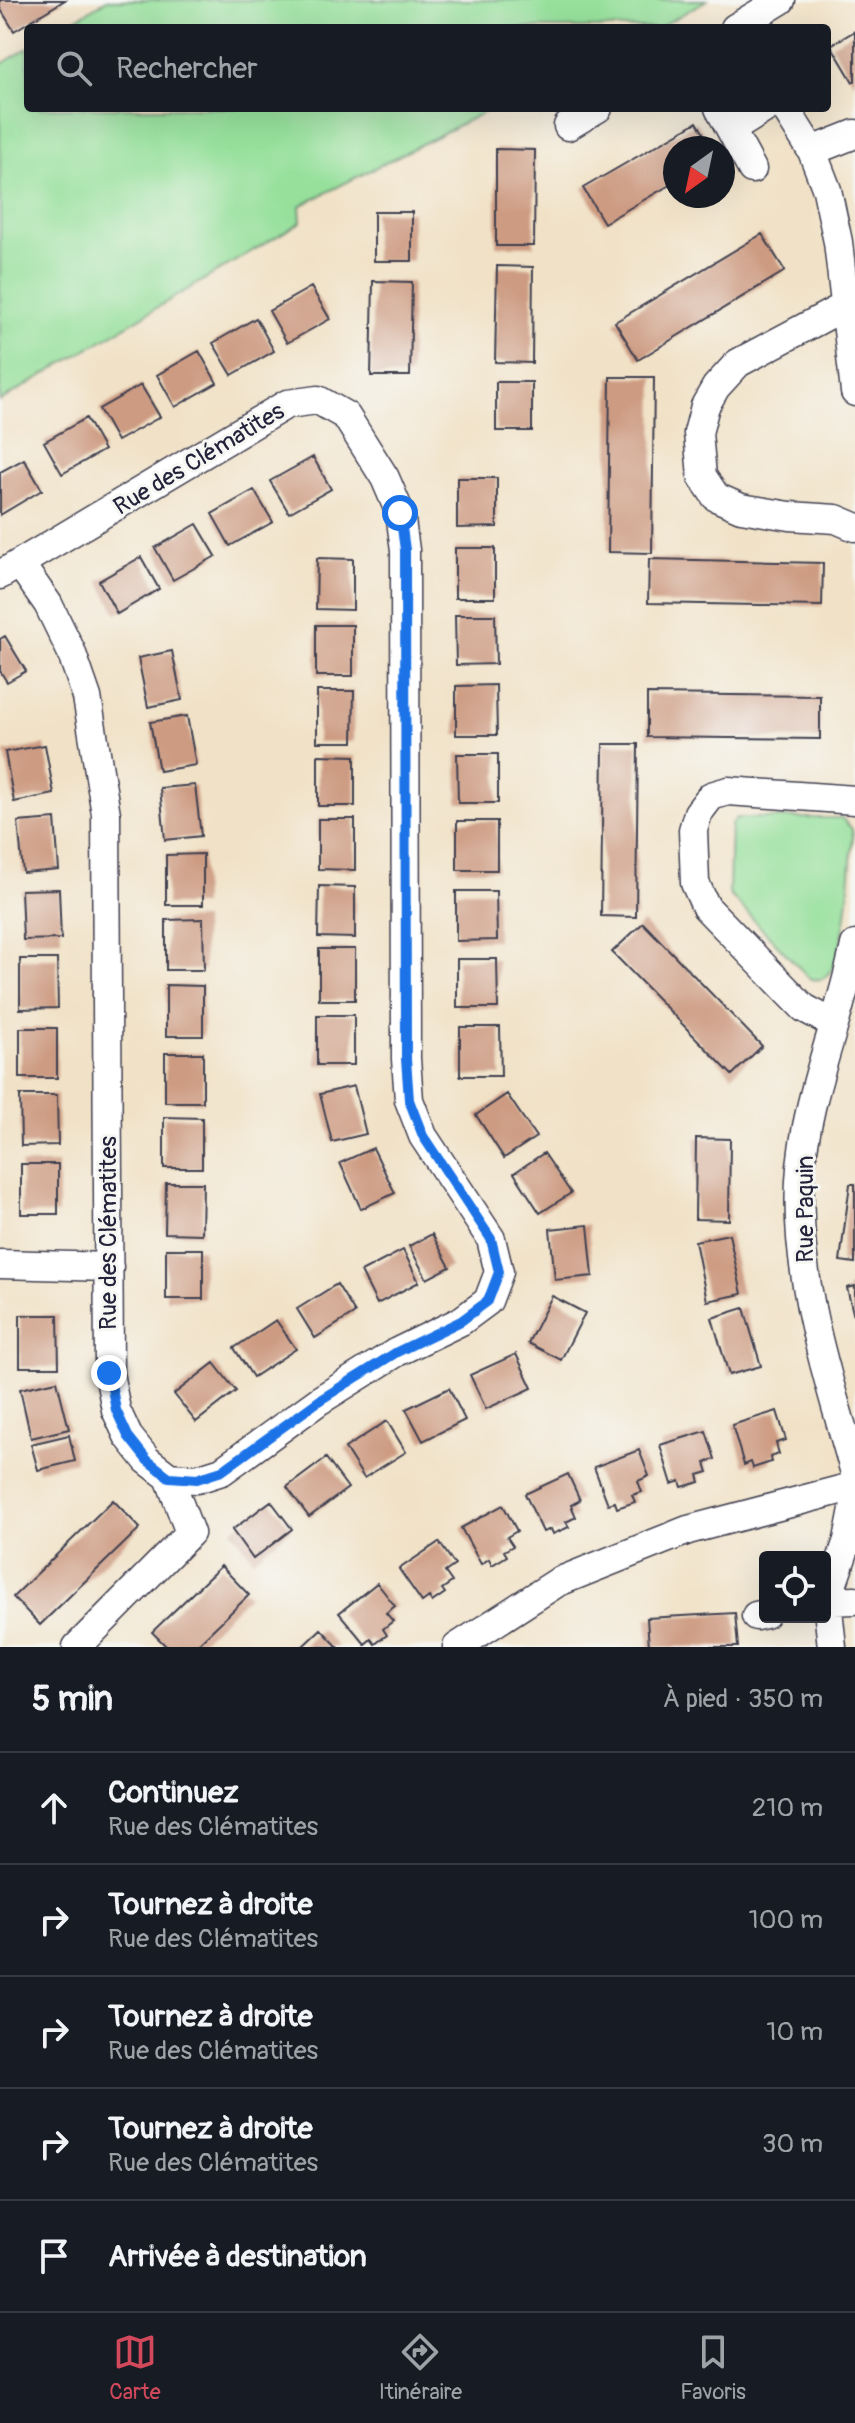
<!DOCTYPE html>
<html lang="fr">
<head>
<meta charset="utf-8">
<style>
	body { margin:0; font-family:Pangolin,sans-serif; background:#20242c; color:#f1f3f6 }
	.controls { position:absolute; right:24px; bottom:24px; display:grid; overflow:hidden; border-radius:8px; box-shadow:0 8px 32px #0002 }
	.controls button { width:72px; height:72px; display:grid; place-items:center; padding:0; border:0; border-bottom:2px solid #363941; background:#171b24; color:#f1f3f6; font:40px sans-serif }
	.compass { position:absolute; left:663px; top:136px; width:72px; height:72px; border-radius:50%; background:#171b24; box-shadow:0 8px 32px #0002; rotate:213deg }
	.stop { position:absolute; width:24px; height:24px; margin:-18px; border:6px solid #1a73e8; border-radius:50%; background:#fff }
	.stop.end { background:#1a73e8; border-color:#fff; box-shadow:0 2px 8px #0008 }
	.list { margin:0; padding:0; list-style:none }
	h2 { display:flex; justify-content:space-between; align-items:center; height:104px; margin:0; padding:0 32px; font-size:34px }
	h2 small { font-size:26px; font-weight:400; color:#9ea1a6 }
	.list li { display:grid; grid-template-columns:52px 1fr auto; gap:24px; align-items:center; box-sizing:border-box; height:112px; padding:0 32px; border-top:2px solid #363941 }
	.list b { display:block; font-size:30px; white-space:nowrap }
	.list p { margin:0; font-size:26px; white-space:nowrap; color:#9ea1a6 }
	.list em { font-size:26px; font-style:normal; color:#9ea1a6 }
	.icon { flex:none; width:44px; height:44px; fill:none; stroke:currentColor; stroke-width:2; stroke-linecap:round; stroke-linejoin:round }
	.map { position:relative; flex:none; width:855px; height:1647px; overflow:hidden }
	.search { position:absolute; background:#171b24; box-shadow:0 8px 32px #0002; left:24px; right:24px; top:24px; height:88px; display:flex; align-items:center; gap:20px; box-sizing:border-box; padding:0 28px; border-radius:8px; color:#9ea1a6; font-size:30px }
	.sheet { height:664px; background:#171b24 }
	nav { display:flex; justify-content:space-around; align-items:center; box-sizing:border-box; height:112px; border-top:2px solid #363941; background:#171b24; font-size:22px; color:#9ea1a6 }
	nav a { display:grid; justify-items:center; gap:4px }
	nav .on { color:#d1495b }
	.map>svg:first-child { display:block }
	.green { fill:#96e09b; stroke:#5c816b; stroke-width:2 }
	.building { fill:#cd9b82 }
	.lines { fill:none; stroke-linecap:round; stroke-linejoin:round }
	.minor-casing { stroke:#413f50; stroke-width:31 }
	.minor { stroke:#fff; stroke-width:28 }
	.route { stroke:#1a73e8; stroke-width:10 }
	.labels { text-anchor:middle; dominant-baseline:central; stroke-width:6; stroke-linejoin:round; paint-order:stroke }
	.street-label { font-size:24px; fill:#22223b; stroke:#f6f6f2 }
</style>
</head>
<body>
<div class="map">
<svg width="855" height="1647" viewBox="0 0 855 1647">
	<rect width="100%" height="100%" fill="#f6f6f2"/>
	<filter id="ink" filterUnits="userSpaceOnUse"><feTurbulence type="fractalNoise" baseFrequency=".0125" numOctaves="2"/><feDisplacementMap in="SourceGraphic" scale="16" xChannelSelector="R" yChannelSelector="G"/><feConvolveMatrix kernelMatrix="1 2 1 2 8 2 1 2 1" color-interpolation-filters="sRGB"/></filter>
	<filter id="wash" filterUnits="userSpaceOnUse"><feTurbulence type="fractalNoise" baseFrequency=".006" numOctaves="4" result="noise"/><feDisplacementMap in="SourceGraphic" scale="32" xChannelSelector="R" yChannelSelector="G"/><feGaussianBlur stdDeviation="1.8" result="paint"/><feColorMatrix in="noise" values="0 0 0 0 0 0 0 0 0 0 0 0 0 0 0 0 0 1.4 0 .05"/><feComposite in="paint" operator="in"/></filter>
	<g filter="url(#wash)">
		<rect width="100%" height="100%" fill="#f1e2c7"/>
		<!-- green -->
		<path class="green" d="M107,0H707L658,28H61Z
			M28,48V108H492L300,206L301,222L0,401V65Z
			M737,818H842L852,829L853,836C850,865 848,958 826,976C821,981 815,980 809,978L729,894L731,825Z"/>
		<g id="blocks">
			<!-- building -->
			<path class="building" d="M0,0H65L14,31L0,8Z
				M855,31V81L853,82L831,45Z
				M697,122L712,148H675V182L604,223L583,188Z
				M496,149L535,150L534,246H496Z
				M374,212H412V261H374Z
				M762,234L785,271L638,360L615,322Z
				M497,266L533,267L532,363L495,362Z
				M373,281L412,282L410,376H371Z
				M311,287L330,319L287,343L269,311Z
				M256,318L274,351L232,375L213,343Z
				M199,351L217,383L175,407L157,375Z
				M610,377H654L652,553L608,552Z
				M496,382H532V431H496Z
				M141,385L160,417L117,441L99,409Z
				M86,418L104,450L62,474L44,442Z
				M313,457L331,489L289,513L270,481Z
				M24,459L42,490L0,515V472Z
				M457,478H497V527L457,528Z
				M254,490L273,522L230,546L212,514Z
				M197,524L216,556L173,580L155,548Z
				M455,548H495V598H455Z
				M141,557L159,589L117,614L99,581Z
				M317,558L353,559V610L316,609Z
				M649,559L823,563L822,606L648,603Z
				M455,615H495L496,664L456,665Z
				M316,625H353V676H316Z
				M5,636L26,671L7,682L0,671V639Z
				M172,651L182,700L148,707L138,658Z
				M496,685L497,735H456V686Z
				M317,691H354L353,742H317Z
				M647,694L820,696V739L647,737Z
				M187,716L196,765L159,771L150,722Z
				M603,744H638L636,917L601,916Z
				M45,745L54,794L14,802L5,752Z
				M457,754H498V803H458Z
				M318,755L355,756V806H318Z
				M195,785L201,836L165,840L160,788Z
				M55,819L59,870L23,873L18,822Z
				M318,819H355V870L318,869Z
				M457,821H497V870H457Z
				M203,854V905H166V855Z
				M319,886L355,887V938L318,937Z
				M59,889L61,939L23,940L21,890Z
				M456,891H496L497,940L456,941Z
				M203,919L204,970H166V920Z
				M643,923L762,1046L732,1075L612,952Z
				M319,949H355V1000H319Z
				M20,959H57L58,1008L20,1009Z
				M457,959H497L498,1008H457Z
				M166,985L203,986V1036H166Z
				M317,1015H354V1065H317Z
				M460,1027H500L501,1076H460Z
				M20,1028H57V1078H20Z
				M165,1053H203V1102H165Z
				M354,1086L366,1134L332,1142L320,1094Z
				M507,1094L536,1137L504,1158L476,1115Z
				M20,1095H57L58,1145L21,1146Z
				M164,1117L202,1118V1168H164Z
				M696,1138L730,1139L729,1220L695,1219Z
				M373,1148L395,1193L361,1209L340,1163Z
				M544,1153L571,1193L540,1213L514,1173Z
				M21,1164H58V1214H21Z
				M166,1183H203L202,1234L165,1233Z
				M850,1184H855V1263L840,1261Z
				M588,1225L593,1276L555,1280L550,1229Z
				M432,1234L450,1267L427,1279L409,1246Z
				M729,1234L742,1294L707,1301L695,1241Z
				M166,1249H203V1299H166Z
				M403,1250L419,1282L377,1304L361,1272Z
				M337,1284L355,1313L315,1338L297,1309Z
				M855,1286V1317H854L847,1288Z
				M552,1296L585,1313L561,1360L528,1343Z
				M744,1308L761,1366L729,1375L712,1318Z
				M20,1315H58L59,1367H20Z
				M276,1320L296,1349L253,1377L234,1348Z
				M516,1354L532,1388L486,1409L470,1375Z
				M214,1363L236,1391L196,1422L174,1394Z
				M57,1381L69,1429L31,1438L20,1389Z
				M449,1388L465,1420L423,1441L406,1409Z
				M777,1411L786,1440L776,1443L779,1454L770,1457L771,1462L753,1468L751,1462L744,1465L732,1425Z
				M387,1421L406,1452L364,1478L345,1448Z
				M706,1431L715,1459L705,1463L708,1472L698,1475L700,1482L682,1487L680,1481L672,1484L660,1445Z
				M69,1435L75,1461L38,1470L31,1444Z
				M639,1450L649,1476L638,1481L642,1492L632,1495L635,1502L617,1508L615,1502L608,1504L594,1467Z
				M326,1458L348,1488L309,1517L287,1487Z
				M568,1474L580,1500L571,1505L576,1517L566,1522L569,1527L553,1534L551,1529L543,1532L525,1494Z
				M113,1500L140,1528L40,1625L13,1597Z
				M271,1501L292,1529L253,1559L232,1530Z
				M503,1505L517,1531L507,1537L513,1546L504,1551L507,1556L492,1565L489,1559L481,1564L461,1528Z
				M439,1542L455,1565L445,1572L452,1582L442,1589L445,1593L432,1602L429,1597L422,1602L399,1569Z
				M221,1566L249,1595L195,1647H167L152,1632Z
				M377,1583L395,1606L386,1613L393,1621L383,1629L387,1635L375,1644L371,1639L365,1644L339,1613Z
				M735,1613L738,1647H649L647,1618Z
				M321,1629L338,1647H302Z"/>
		</g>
	</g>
	<g filter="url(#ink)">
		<use href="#blocks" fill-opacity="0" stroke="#413f50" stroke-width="2"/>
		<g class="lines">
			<!-- minor casing -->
			<g class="minor-casing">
				<path id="minor" d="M735,28L781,0
					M719,108L752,169
					M785,108L812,151L827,190L838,242L855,392
					M568,126L598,108
					M731,130L766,108
					M812,151L855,134
					M845,306L738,363L716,387L705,406L698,433L702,476L716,497L741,508L790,516L836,519L855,527
					M0,575L287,404L318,400L346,416L385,478L400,513L405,550L406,1059L409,1100L423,1136L491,1239L499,1272L488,1301L461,1321L397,1352L320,1400L222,1471L197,1479L169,1477L147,1460L128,1436L116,1410L109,1373L106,814L87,697L71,651L48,604L20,564
					M855,945C839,1024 804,1100 800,1181C795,1282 828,1377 855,1473
					M834,1024L804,1008L706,907L695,883L693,830L698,813L711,796L728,791L855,800
					M0,1264L109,1267
					M825,1601L855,1600
					M756,1616L765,1614
					M77,1647L190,1533L169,1477
					M457,1647L558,1582L688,1530L855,1486
					M832,1647L827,1600L848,1540L855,1504"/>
			</g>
			<!-- minor -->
			<use href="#minor" class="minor"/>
		</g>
	</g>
	<g class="lines" filter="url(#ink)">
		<!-- route -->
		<path class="route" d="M109,1373L116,1410L128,1436L147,1460L169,1477L197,1479L222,1471L320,1400L397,1352L461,1321L488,1301L499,1272L491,1239L423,1136L409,1100L406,1059L405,550L400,513"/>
	</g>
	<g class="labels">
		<!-- street labels -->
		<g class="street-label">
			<text transform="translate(199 459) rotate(-31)">Rue des Clématites</text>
			<text transform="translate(805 1209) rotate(-90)">Rue Paquin</text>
			<text transform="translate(108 1233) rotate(-90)">Rue des Clématites</text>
		</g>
	</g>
</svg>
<div class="controls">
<button><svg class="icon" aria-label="locate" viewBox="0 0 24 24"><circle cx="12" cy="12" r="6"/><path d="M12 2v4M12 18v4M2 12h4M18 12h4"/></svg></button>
</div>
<svg class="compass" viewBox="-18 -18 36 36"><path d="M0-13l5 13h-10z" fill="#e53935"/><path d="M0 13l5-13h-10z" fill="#9ea1a6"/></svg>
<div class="stop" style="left:400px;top:513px"></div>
<div class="stop end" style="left:109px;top:1373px"></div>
<div class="search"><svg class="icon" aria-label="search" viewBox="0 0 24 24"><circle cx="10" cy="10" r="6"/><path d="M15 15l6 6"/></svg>Rechercher</div>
</div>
<section class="sheet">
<h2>5 min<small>À pied · 350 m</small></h2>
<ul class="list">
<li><svg class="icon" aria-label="ahead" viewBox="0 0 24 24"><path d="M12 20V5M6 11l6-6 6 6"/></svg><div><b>Continuez</b><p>Rue des Clématites</p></div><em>210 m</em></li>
<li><svg class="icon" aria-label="right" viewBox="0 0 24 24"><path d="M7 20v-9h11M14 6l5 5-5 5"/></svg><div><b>Tournez à droite</b><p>Rue des Clématites</p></div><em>100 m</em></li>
<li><svg class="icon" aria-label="right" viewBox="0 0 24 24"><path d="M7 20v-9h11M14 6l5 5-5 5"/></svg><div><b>Tournez à droite</b><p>Rue des Clématites</p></div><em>10 m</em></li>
<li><svg class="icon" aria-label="right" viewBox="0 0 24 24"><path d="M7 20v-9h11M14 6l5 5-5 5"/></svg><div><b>Tournez à droite</b><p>Rue des Clématites</p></div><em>30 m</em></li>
<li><svg class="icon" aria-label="arrive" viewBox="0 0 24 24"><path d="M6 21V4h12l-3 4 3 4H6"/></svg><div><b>Arrivée à destination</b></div></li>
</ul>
</section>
<nav>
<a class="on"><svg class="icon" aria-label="map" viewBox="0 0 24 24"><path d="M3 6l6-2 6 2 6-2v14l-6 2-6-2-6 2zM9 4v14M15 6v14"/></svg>Carte</a>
<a><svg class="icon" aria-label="directions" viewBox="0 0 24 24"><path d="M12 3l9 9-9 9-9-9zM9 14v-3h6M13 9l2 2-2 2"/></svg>Itinéraire</a>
<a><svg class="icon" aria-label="saved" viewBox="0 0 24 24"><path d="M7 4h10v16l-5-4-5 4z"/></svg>Favoris</a>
</nav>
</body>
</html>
